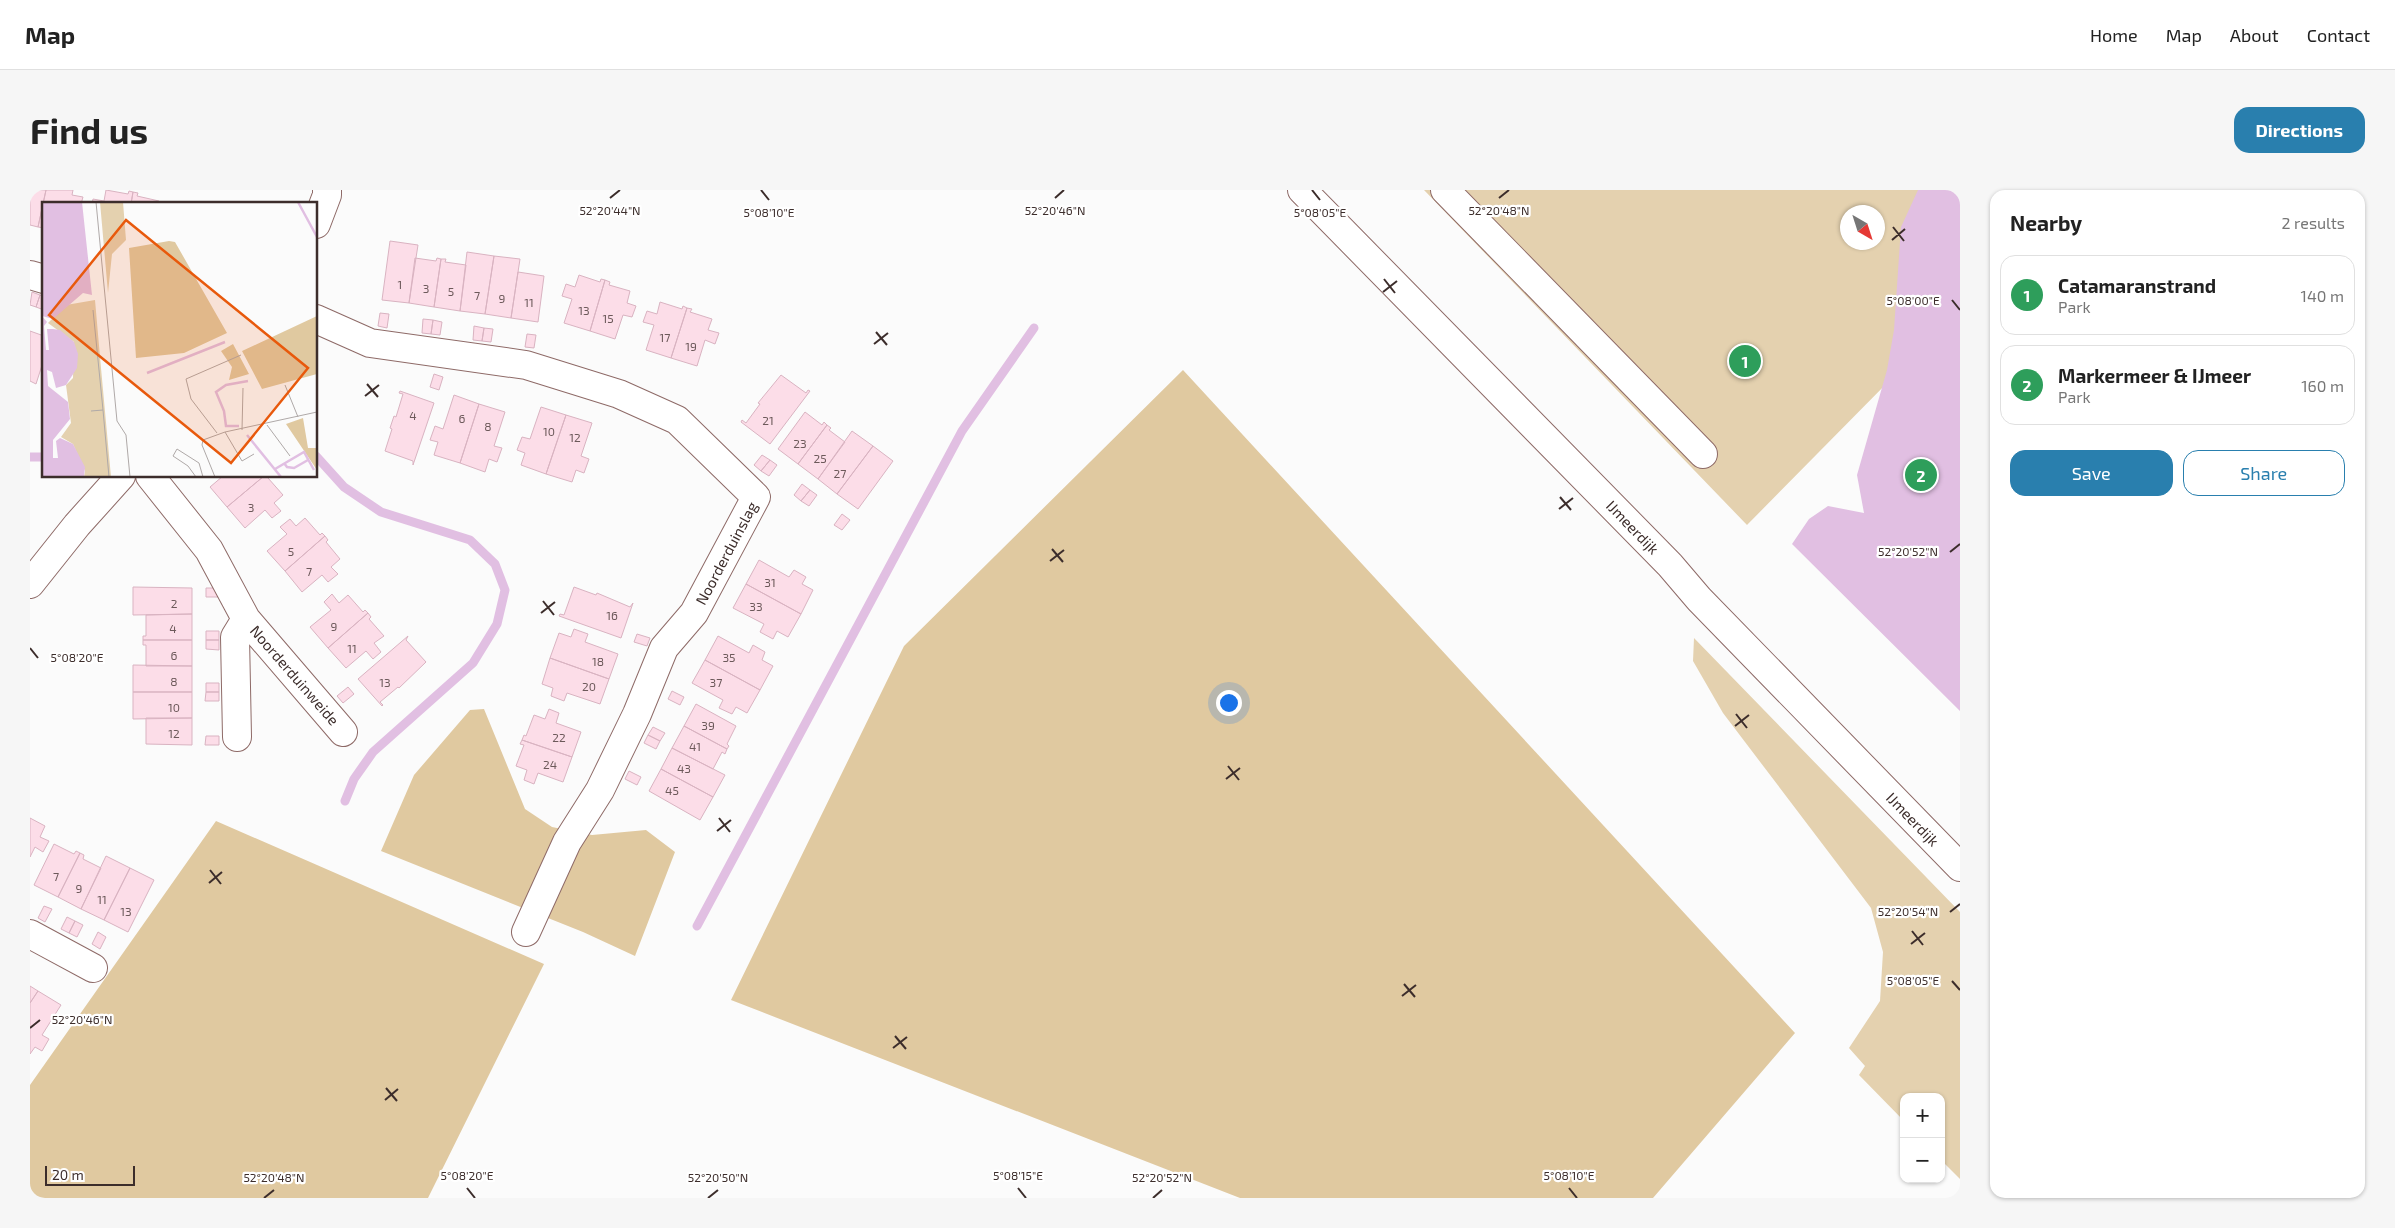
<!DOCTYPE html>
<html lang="en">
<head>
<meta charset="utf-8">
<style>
	body { margin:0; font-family:"Exo 2",sans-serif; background:#f6f6f6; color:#222 }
	.controls { position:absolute; right:15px; bottom:15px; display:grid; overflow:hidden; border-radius:10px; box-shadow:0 1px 4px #0004 }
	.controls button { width:45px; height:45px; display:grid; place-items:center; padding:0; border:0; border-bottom:1px solid #e0e0e0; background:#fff; color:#222; font:25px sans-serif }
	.compass { position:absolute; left:1810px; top:15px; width:45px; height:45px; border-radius:50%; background:#fff; box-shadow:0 1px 4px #0004; rotate:141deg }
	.scale { position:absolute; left:15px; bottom:12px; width:90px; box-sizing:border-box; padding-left:5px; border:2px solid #3c2d2b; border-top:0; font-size:14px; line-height:18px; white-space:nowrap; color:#3c2d2b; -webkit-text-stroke:4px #fff; paint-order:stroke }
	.you { position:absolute; left:1198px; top:512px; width:18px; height:18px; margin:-12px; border:4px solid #fff; border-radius:50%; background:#1a73e8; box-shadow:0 0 0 8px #1a73e833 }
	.badge { display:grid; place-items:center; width:32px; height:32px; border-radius:50%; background:#297fae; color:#fff; font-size:16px; font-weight:700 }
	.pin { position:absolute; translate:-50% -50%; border:2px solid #fff; box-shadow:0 1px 5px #0006 }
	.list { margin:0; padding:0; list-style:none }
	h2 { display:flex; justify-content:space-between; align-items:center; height:65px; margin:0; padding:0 20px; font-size:21px }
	h2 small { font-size:16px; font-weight:400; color:#767676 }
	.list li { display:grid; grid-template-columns:32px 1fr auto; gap:15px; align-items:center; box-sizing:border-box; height:80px; margin:0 10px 10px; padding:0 10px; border:1px solid #e0e0e0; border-radius:15px }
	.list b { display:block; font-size:19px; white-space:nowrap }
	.list p { margin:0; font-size:16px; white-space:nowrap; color:#767676 }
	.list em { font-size:16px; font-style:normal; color:#767676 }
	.actions { display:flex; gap:10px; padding:15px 20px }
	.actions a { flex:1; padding:11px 0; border:1px solid #297fae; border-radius:15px; text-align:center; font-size:18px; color:#297fae }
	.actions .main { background:#297fae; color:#fff }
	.map { position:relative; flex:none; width:1930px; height:1008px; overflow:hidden; border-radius:15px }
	header { display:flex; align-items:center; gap:30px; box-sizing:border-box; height:70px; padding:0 25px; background:#fff; border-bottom:1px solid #e0e0e0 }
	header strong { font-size:24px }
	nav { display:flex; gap:28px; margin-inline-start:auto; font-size:18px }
	.intro { display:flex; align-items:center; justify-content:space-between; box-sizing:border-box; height:120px; padding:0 30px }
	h1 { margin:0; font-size:35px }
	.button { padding:12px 22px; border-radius:15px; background:#297fae; color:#fff; font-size:18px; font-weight:700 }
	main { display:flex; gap:30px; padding:0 30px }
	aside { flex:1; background:#fff; border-radius:15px; box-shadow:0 1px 4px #0004 }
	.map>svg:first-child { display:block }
	.green { fill:#e4d1af; fill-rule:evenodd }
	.forest { fill:#e0c9a0 }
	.water { fill:#e1bfe2 }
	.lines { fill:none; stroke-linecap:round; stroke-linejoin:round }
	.stream { stroke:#e1bfe2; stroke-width:9 }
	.building { fill:#fcdde8; stroke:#d9b3c1 }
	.minor-casing { stroke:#8e6a67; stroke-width:30 }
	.minor { stroke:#fff; stroke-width:28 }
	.ticks { fill:none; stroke:#3c2d2b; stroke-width:2 }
	.labels { text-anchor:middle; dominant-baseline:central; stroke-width:4.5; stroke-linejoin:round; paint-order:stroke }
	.number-label { font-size:12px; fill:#6c595a }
	.street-label { font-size:15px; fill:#3c2d2b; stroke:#fff }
	.inset-river { fill:none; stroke:#e1bfe2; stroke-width:2.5 }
	.inset-road { fill:none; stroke:#afa9a8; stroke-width:1 }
	.view { fill:#e8590c; fill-opacity:0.15; stroke:#e8590c; stroke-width:2.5 }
	.inset-edge { fill:none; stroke:#3c2d2b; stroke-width:2.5 }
	.ticks-label { font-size:12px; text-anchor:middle; fill:#3c2d2b; stroke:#fff; stroke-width:4.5; stroke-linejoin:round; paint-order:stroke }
</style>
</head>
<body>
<header>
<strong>Map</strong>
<nav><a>Home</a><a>Map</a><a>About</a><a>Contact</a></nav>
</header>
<div class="intro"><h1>Find us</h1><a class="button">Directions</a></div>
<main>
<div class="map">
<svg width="1930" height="1008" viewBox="0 0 1930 1008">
	<rect width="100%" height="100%" fill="#fbfbfb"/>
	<!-- green -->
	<path class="green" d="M1394,0H1892L1864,186L1717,335ZM1818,22H1848V52H1818Z
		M1664,448L1930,722V989L1911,970V907H1874V931L1829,885L1835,876L1819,858L1850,811L1853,762L1841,718L1693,523L1663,471Z"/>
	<!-- forest -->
	<path class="forest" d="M1153,180L1765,843L1623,1008H1210L701,810L874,456Z
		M454,519L495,619L522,637L562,645L616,640L645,662L605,766L553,742L351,661L384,585L440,520Z
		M186,631L514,774L398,1008H0V895Z"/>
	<!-- water -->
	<path class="water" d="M1888,0H1930V521L1762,354L1779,329L1798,316L1834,323L1827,285L1857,180L1864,140L1871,37Z"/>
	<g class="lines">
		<!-- stream -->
		<path class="stream" d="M286,266L314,297L351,322L440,350L465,374L475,400L467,434L443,473L343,562L324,589L315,611
			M0,267H14
			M667,736L932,241L1004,138"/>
	</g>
	<!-- building -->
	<path class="building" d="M0,0H16L8,37L0,35Z
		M16,0H43L42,5L53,7L51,14H14V38L8,37Z
		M76,0L98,4L99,1L103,2L101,14H62L63,9L74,11Z
		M103,2L108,3L107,6L129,11L128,14H101Z
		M360,51L388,55L379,113L352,110Z
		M437,62L464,66L455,124L430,121Z
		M464,66L490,69L481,128L455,124Z
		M385,68L406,71L407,68L411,69L404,117L379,113Z
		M411,69H416L415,72L436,75L430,121L404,117Z
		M488,82L514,86L508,132L481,128Z
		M549,85L570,92L571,89L575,90L560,141L534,133L542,109L532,106L536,94L545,97Z
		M575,90L580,92L579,95L600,101L597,113L606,116L602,127L593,125L585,149L560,141Z
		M2,102L10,105L6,117L0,115Z
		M10,105L14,106V120L6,117Z
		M630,112L652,119L653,116L657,118L641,168L616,160L624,135L613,132L617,121L627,124Z
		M657,118L662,119L660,122L682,129L678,140L689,143L685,154L675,150L667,176L641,168Z
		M350,123L359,124L357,138L348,136Z
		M393,129L403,130L401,144L392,143Z
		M403,130L412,132L410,145L401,144Z
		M444,136L454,138L452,151L443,150Z
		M454,138L463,139L461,152L452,151Z
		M0,141L14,146V169L6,194L0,191Z
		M497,144L506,145L504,158L495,157Z
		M404,184L413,187L409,200L400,197Z
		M751,185L776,203L778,200L780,201L740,254L711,232L712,230L716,233L730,214L728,213Z
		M370,201L404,213L383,275V271L355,261L362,239L360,238L364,226L366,227L373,204L369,203Z
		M424,205L449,214L430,273L404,265L408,252L400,250L405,236L413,239Z
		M449,214L475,222L464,256L472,258L467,272L459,269L455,282L430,273Z
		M511,217L536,225L516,284L491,275L495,263L487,260L492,247L500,249Z
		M775,222L792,235L794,232L797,235L768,274L748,259Z
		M536,225L562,233L551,266L559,269L554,283L546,280L542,292L516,284Z
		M797,235L801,238L799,240L815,252L788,289L768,274Z
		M822,241L843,256L807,304L788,289Z
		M843,256L863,271L828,319L807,304Z
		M732,265L740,270L731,281L724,275Z
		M740,270L747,275L739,286L731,281Z
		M193,286H234L197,317L180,297Z
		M234,286H241L238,288L253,305L244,313L251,321L242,328L235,320L215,338L197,317Z
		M772,294L780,300L771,311L764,305Z
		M780,300L787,305L779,316L771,311Z
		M812,324L820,330L812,340L804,335Z
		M275,328L290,345L292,343L295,346L255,381L237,361L257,344L250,337L260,329L266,336Z
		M295,346L298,350L296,352L310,369L301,377L308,384L298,392L292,385L272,402L255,381Z
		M729,370L759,387L764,380L776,387L772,394L783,400L771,424L716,394Z
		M716,394L771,424L758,447L747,441L743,449L730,442L734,434L703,418Z
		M103,397L162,398V424L103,425Z
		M544,397L566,405L567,403L600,417L603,413L591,448L529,426L530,424L534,425Z
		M176,398H189V407H176Z
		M302,404L309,413L318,405L333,422L335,420L338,423L298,458L280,437L301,420L294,412Z
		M338,423L341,427L339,429L354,446L344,453L351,462L343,469L336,461L316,478L298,458Z
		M162,424V450H113V446H116V425Z
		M544,439L558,444L555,452L588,464L579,489L520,468L529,443L541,447Z
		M176,441H189V450H176Z
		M607,444L620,448L617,456L604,452Z
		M378,446L376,450L396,472L369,498L368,497L350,512L353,515L352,516L328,489Z
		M688,446L719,463L723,455L735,462L732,470L743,476L730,500L675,470Z
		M113,450H162V476H116V455H113Z
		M176,450H189V460L176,459Z
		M520,468L579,489L570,514L537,503L534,511L521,506L523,498L512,494Z
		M675,470L730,500L717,523L706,517L702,524L689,518L693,510L662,493Z
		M103,475L162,476V502H103Z
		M176,493H189V502H176Z
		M318,497L324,504L313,513L307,506Z
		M642,501L654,507L650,515L638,509Z
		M103,502H162V528L103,529Z
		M176,502H189V511H175Z
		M666,514L706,536L697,554L699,556L697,559L654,536Z
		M519,519L529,523L526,533L551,542L542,567L492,550L494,545L496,546L504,525L515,529Z
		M116,528H162V555L116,554Z
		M654,536L697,559L695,564L692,562L683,579L642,558Z
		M623,537L635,543L630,551L618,545Z
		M618,545L630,551L626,559L614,553Z
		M176,546H189V555H175Z
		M492,550L542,567L533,592L508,583L504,594L494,590L497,580L486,576L494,555L490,554Z
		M642,558L695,585L683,607L631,579Z
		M631,579L683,607L670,630L619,601Z
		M599,581L611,587L607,595L595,589Z
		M0,628L15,636L10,647L19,651L13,662L5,657L0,667Z
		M24,654L44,664L46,661L50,663L28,707L4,695Z
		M50,663L54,665L53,669L71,678L51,719L28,707Z
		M76,666L100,678L74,730L51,719Z
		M100,678L124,690L98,742L74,730Z
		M14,716L22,719L15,732L8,728Z
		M37,727L45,731L39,743L31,739Z
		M45,731L53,735L47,747L39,743Z
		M68,742L76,747L70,759L62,754Z
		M0,796L8,801L0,813Z
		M8,801L31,815L12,845L19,849L12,861L5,857L0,864V813Z"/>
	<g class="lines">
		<!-- minor casing -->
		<g class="minor-casing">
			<path id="minor" d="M1272,0L1640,375L1669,409L1930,677
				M1415,0L1673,264
				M286,34L297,5V0
				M0,85L14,89
				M286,129L340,153L496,175L589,204L647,230L726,307L664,423L634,458L607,524L570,600L537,652L496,742
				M120,286L179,360L216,429L313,542
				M0,394L47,335L91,286
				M207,547L205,447L216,429
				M0,744L63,778"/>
		</g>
		<!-- minor -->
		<use href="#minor" class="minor"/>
	</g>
	<!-- ticks -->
	<path class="ticks" d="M731,0L739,10M1282,0L1290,10M580,8L590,0M1025,8L1034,0M1469,8L1479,0M1863,37L1874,51M1862,50L1875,39M1354,89L1365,103M1353,102L1367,91M1922,110L1930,120M846,142L857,155M844,154L858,143M337,194L348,207M335,206L349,195M1530,307L1541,320M1529,319L1543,308M1022,359L1033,372M1920,362L1930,354M1020,371L1034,360M513,411L524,425M511,423L525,412M0,458L8,468M1706,524L1717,538M1705,536L1719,525M1198,576L1209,590M1196,589L1210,578M689,628L700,642M687,641L701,630M180,680L191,694M179,693L192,682M1920,722L1930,714M1882,741L1893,755M1881,754L1895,743M1922,791L1930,800M1374,794L1385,807M1372,806L1386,795M0,838L10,830M865,846L876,859M863,858L877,847M356,898L367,911M355,910L368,899M437,998L445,1008M988,998L996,1008M1539,998L1547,1008M234,1008L244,1000M678,1008L688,1000M1123,1008L1132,1000"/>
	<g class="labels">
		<!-- number labels -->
		<g class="number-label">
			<text x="370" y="94">1</text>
			<text x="396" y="98">3</text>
			<text x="421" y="101">5</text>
			<text x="447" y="105">7</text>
			<text x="472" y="108">9</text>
			<text x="499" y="112">11</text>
			<text x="554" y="120">13</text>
			<text x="578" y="128">15</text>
			<text x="635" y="147">17</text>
			<text x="661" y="156">19</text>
			<text x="383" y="225">4</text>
			<text x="432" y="228">6</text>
			<text x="738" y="230">21</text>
			<text x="458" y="236">8</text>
			<text x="519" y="241">10</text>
			<text x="545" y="247">12</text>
			<text x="770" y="253">23</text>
			<text x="790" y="268">25</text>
			<text x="810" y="283">27</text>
			<text x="221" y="317">3</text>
			<text x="261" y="361">5</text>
			<text x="279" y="381">7</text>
			<text x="740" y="392">31</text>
			<text x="144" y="413">2</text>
			<text x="726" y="416">33</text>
			<text x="582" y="425">16</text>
			<text x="304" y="436">9</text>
			<text x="143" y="438">4</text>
			<text x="322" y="458">11</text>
			<text x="144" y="465">6</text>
			<text x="699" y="467">35</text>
			<text x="568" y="471">18</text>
			<text x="144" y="491">8</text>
			<text x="355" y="492">13</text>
			<text x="686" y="492">37</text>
			<text x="559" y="496">20</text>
			<text x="144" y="517">10</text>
			<text x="678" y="535">39</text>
			<text x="144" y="543">12</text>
			<text x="529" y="547">22</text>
			<text x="665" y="556">41</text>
			<text x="520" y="574">24</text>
			<text x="654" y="578">43</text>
			<text x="642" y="600">45</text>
			<text x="26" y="686">7</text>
			<text x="49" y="698">9</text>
			<text x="72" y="709">11</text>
			<text x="96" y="721">13</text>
		</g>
		<!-- street labels -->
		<g class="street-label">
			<text transform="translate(1603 337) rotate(46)">IJmeerdijk</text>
			<text transform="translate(696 363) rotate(-62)">Noorderduinslag</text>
			<text transform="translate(265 485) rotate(49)">Noorderduinweide</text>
			<text transform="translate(1883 629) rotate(46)">IJmeerdijk</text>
		</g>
	</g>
	<!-- overview -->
	<g transform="translate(12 12)">
		<rect width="275" height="275" fill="#fbfbfb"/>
		<path d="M58,0H81L84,38L70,52L66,91ZM53,98L59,166L69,275H42L43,269L31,242L19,235L29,221L24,183L31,176L32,140L6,121L24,103Z" fill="#e4d1af"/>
		<path d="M127,39L133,40L185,131L142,151L94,156L87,46ZM275,114V172L220,187L200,149ZM191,142L207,172L187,178L190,165L179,149ZM261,216L266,246H275V268L244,222Z" fill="#e0c9a0"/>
		<path d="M0,0H40L50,93L41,91L11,117L0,114L5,120L2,124L4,148H7L5,127H11L18,128L32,140L36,152L35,166L24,183L14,186L10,170L5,168L6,184L26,200L28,217L11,238V256H16L14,239L18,236L31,242L43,265L42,275H0Z" fill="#e1bfe2"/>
		<path class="inset-river" d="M256,0L275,35M105,171L183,140M197,224H184L182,209L174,190L184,183L206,179M205,233L239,275M242,261L245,265L252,266L266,258M233,267L262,250L272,268"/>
		<path class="inset-road" d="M54,0L75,219L84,233L88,275M51,108L61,208M243,183L256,215M49,209L61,208L67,275M225,223L248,254M200,228L201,186M183,230L275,210M175,231L149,197L144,177L199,153M154,275L146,264L131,254L135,247L157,261L161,275M173,275L160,243L161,238L183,230L200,259L212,252"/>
		<path class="view" d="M84,18L266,166L189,261L7,113Z"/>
		<rect width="275" height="275" class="inset-edge"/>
	</g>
	<g class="ticks-label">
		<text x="580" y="25">52°20'44"N</text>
		<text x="1025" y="25">52°20'46"N</text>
		<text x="1469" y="25">52°20'48"N</text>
		<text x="739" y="27">5°08'10"E</text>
		<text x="1290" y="27">5°08'05"E</text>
		<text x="1883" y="115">5°08'00"E</text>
		<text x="1878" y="366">52°20'52"N</text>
		<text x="47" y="472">5°08'20"E</text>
		<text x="1878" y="726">52°20'54"N</text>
		<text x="1883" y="795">5°08'05"E</text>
		<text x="52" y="834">52°20'46"N</text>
		<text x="437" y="990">5°08'20"E</text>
		<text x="988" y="990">5°08'15"E</text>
		<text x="1539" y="990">5°08'10"E</text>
		<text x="244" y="992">52°20'48"N</text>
		<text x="688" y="992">52°20'50"N</text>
		<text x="1132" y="992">52°20'52"N</text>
	</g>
</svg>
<div class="controls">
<button>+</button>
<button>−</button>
</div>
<svg class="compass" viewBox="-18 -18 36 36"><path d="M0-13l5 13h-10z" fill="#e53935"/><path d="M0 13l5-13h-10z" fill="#767676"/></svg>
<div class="scale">20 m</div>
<div class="you"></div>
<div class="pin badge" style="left:1715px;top:171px;background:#2e9e5b">1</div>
<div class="pin badge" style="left:1891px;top:285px;background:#2e9e5b">2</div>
</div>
<aside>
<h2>Nearby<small>2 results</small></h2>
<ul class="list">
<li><span class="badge" style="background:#2e9e5b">1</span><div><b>Catamaranstrand</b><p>Park</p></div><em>140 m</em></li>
<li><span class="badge" style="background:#2e9e5b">2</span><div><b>Markermeer &amp; IJmeer</b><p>Park</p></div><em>160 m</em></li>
</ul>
<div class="actions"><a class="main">Save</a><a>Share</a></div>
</aside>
</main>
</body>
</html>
